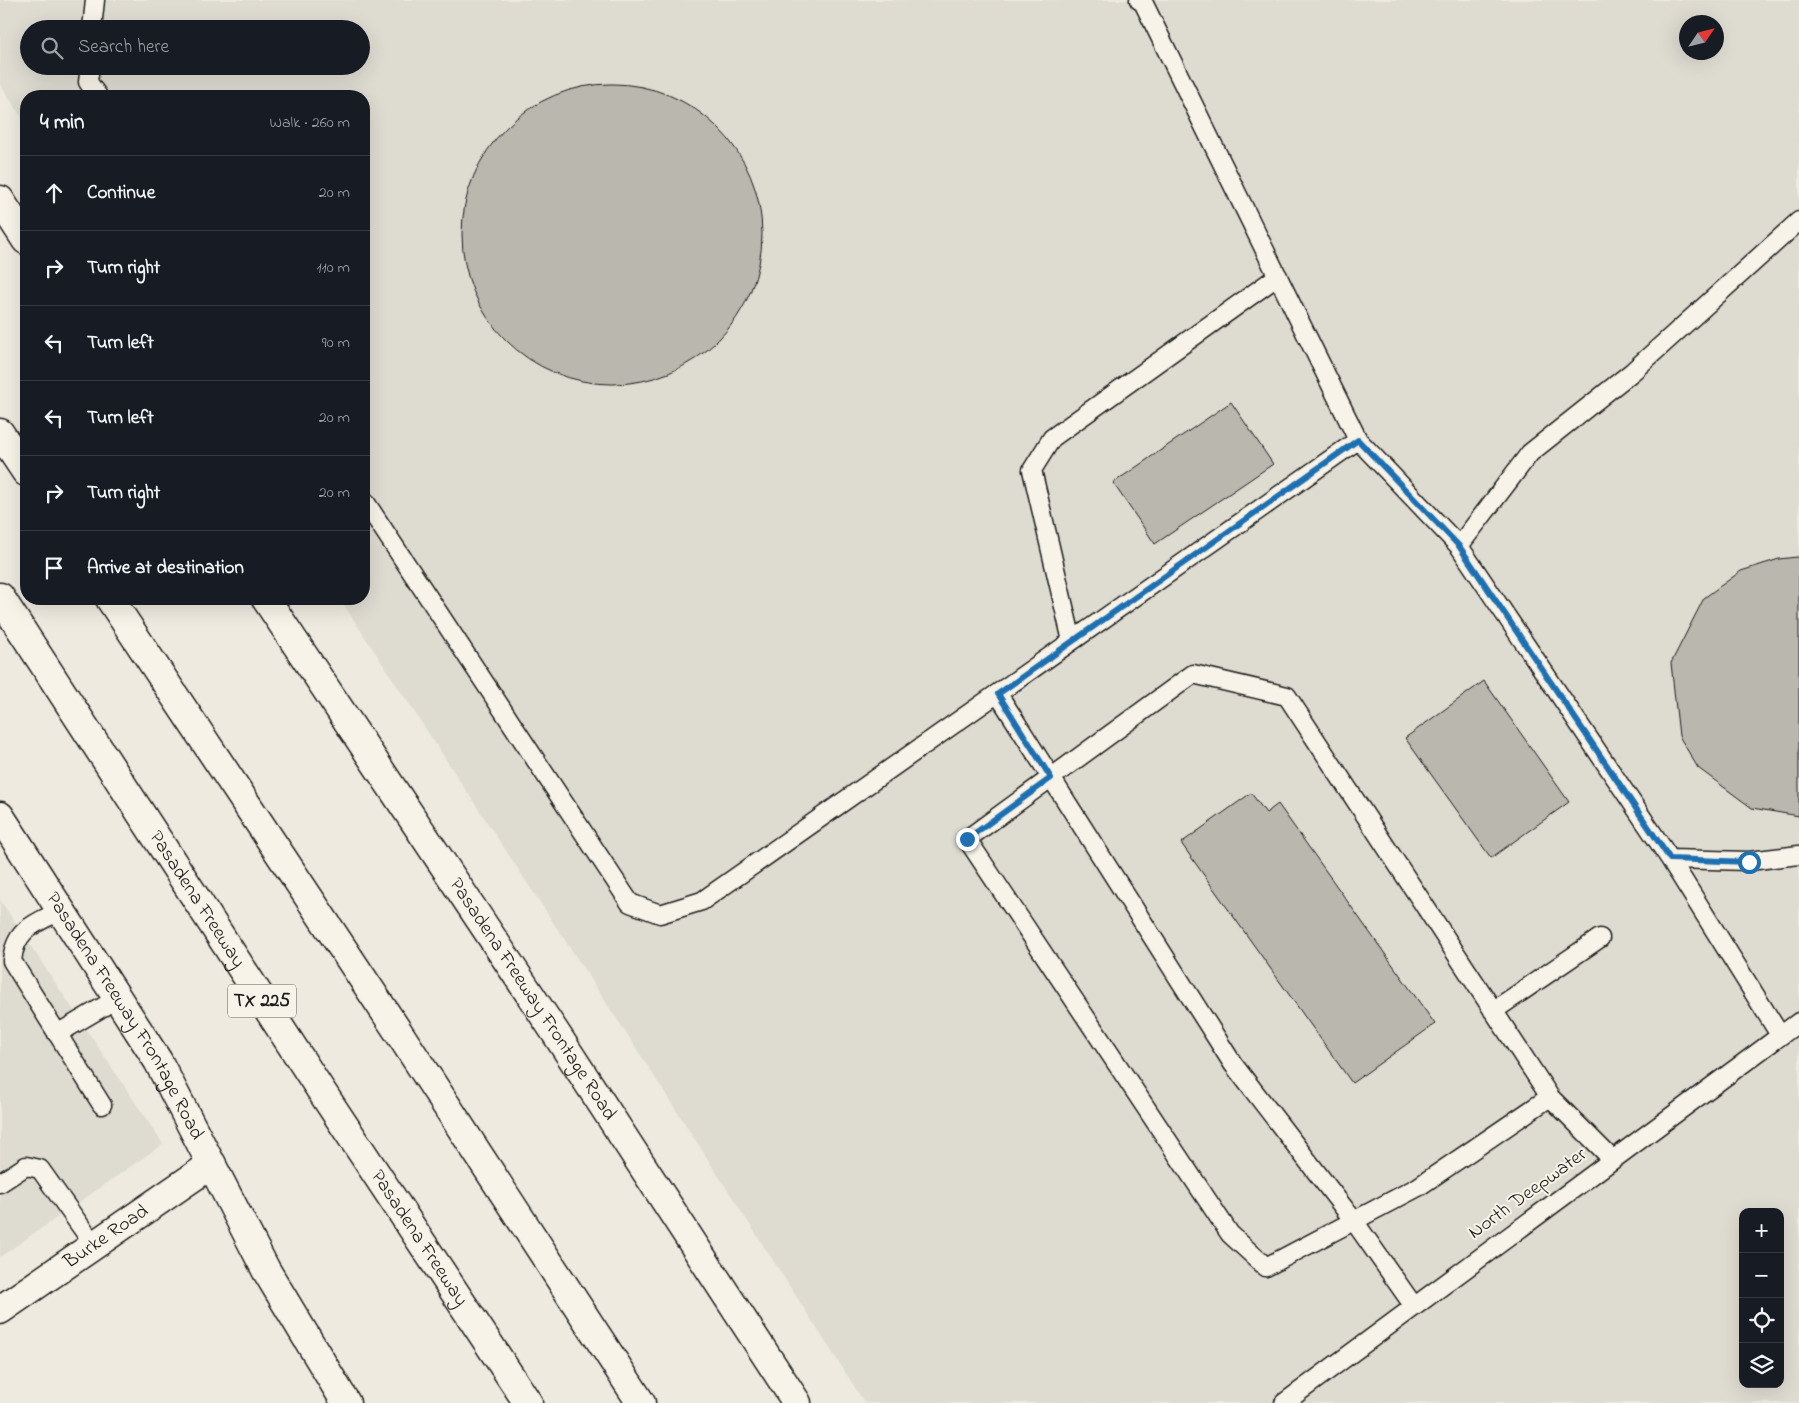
<!DOCTYPE html>
<html lang="en">
<head>
<meta charset="utf-8">
<style>
	body { margin:0; font-family:"Indie Flower",sans-serif; background:#242831; color:#f1f3f6 }
	.controls { position:absolute; right:15px; bottom:15px; display:grid; overflow:hidden; border-radius:10px; box-shadow:0 5px 20px #0002 }
	.controls button { width:45px; height:45px; display:grid; place-items:center; padding:0; border:0; border-bottom:1px solid #363941; background:#171b24; color:#f1f3f6; font:25px sans-serif }
	.compass { position:absolute; left:1679px; top:15px; width:45px; height:45px; border-radius:50%; background:#171b24; box-shadow:0 5px 20px #0002; rotate:55deg }
	.stop { position:absolute; width:15px; height:15px; margin:-11px; border:4px solid #1f6fb2; border-radius:50%; background:#fff }
	.stop.end { background:#1f6fb2; border-color:#fff; box-shadow:0 1px 5px #0008 }
	.list { margin:0; padding:0; list-style:none }
	h2 { display:flex; justify-content:space-between; align-items:center; height:65px; margin:0; padding:0 20px; font-size:21px }
	h2 small { font-size:16px; font-weight:400; color:#9ea1a6 }
	.list li { display:grid; grid-template-columns:32px 1fr auto; gap:15px; align-items:center; box-sizing:border-box; height:75px; padding:0 20px; border-top:1px solid #363941 }
	.list b { display:block; font-size:19px; white-space:nowrap }
	.list em { font-size:16px; font-style:normal; color:#9ea1a6 }
	.icon { flex:none; width:28px; height:28px; fill:none; stroke:currentColor; stroke-width:2; stroke-linecap:round; stroke-linejoin:round }
	.map { position:relative; flex:none; width:1799px; height:1403px; overflow:hidden }
	.search { position:absolute; background:#171b24; box-shadow:0 5px 20px #0002; left:20px; top:20px; width:350px; height:55px; display:flex; align-items:center; gap:12px; box-sizing:border-box; padding:0 18px; border-radius:28px; color:#9ea1a6; font-size:19px }
	.panel { position:absolute; background:#171b24; box-shadow:0 5px 20px #0002; left:20px; top:90px; width:350px; height:515px; border-radius:20px }
	.map>svg:first-child { display:block }
	.built { fill:#dedbd1; fill-rule:evenodd }
	.building { fill:#bab7af; stroke:#1c1c1c }
	.lines { fill:none; stroke-linecap:round; stroke-linejoin:round }
	.lane-casing { stroke:#1c1c1c; stroke-width:21 }
	.secondary-casing { stroke:#1c1c1c; stroke-width:31 }
	.highway-casing { stroke:#1c1c1c; stroke-width:31 }
	.lane { stroke:#f7f3e8; stroke-width:18 }
	.secondary { stroke:#f7f3e8; stroke-width:28 }
	.highway { stroke:#f7f3e8; stroke-width:28 }
	.route { stroke:#1f6fb2; stroke-width:6 }
	.labels { text-anchor:middle; dominant-baseline:central; stroke-width:4; stroke-linejoin:round; paint-order:stroke }
	.shield { fill:#f7f3e8; stroke:#5e5c59; stroke-width:1 }
	.shield-label { font-size:19px; font-weight:bold; fill:#1c1c1c }
	.street-label { font-size:20px; fill:#1c1c1c; stroke:#f7f3e8 }
</style>
</head>
<body>
<div class="map">
<svg width="1799" height="1403" viewBox="0 0 1799 1403">
	<rect width="100%" height="100%" fill="#eeeae0"/>
	<filter id="ink" filterUnits="userSpaceOnUse"><feTurbulence type="fractalNoise" baseFrequency=".02" numOctaves="2"/><feDisplacementMap in="SourceGraphic" scale="10" xChannelSelector="R" yChannelSelector="G"/><feConvolveMatrix kernelMatrix="1 2 1 2 8 2 1 2 1" color-interpolation-filters="sRGB"/></filter>
	<g filter="url(#ink)">
		<!-- built -->
		<path class="built" d="M0,0H1799V1403H865L636,1048L340,599H364V96H26V124L0,84ZM1686,22H1716V52H1686ZM29,29H361V66H29ZM1743,1212H1780V1384H1743Z
			M0,900L163,1144L0,1257Z"/>
		<!-- building -->
		<path class="building" d="M462 234a150 150 0 1 1 300 0a150 150 0 1 1-300 0Z
			M1231,402L1273,464L1155,544L1113,483Z
			M1797,557H1799V816L1752,808L1698,768L1679,736L1671,663L1704,598L1741,571L1779,559Z
			M1484,681L1569,802L1491,858L1405,738Z
			M1251,793L1266,813L1278,804L1435,1024L1352,1083L1181,843Z"/>
		<g class="lines">
			<!-- lane casing -->
			<g class="lane-casing">
				<path id="lane" d="M1139,0L1143,2L1358,440L1459,546L1670,859L1749,861L1799,855
					M92,29L95,0
					M90,66L88,82L98,96
					M364,500L630,903L660,914L702,901L1358,440
					M1459,546L1530,453L1632,372L1799,221
					M1072,641L1032,470L1052,438L1278,276
					M998,694L1233,1064L1354,1221L1413,1305
					M1670,859L1780,1035
					M62,910C36,923 15,928 12,961L102,1105
					M1493,1011L1600,938
					M57,1034L118,998
					M1550,1097L1418,1187L1266,1267L1230,1234L967,839L1193,674L1287,696L1550,1097L1612,1159
					M0,1183L26,1166L40,1169L94,1245
					M1284,1403L1799,1022"/>
			</g>
			<!-- secondary casing -->
			<g class="secondary-casing">
				<g id="secondary">
					<path d="M0,200L26,240"/>
					<path id="s1" d="M266,599L555,1032L797,1403"/>
					<path id="s2" d="M0,816L158,1061L266,1270L346,1403"/>
					<path id="s3" d="M0,1310L212,1164"/>
				</g>
			</g>
			<!-- highway casing -->
			<g class="highway-casing">
				<g id="highway">
					<path d="M0,433L26,472"/>
					<path id="s4" d="M0,597L320,1089L528,1403"/>
					<path d="M110,599L401,1036L641,1403"/>
				</g>
			</g>
			<!-- lane -->
			<use href="#lane" class="lane"/>
			<!-- secondary -->
			<use href="#secondary" class="secondary"/>
			<!-- highway -->
			<use href="#highway" class="highway"/>
		</g>
	</g>
	<g class="lines" filter="url(#ink)">
		<!-- route -->
		<path class="route" d="M967,839L1051,778L998,694L1358,440L1459,546L1670,859L1749,862"/>
	</g>
	<g class="labels">
		<!-- shield labels -->
		<rect class="shield" x="228" y="984.5" width="68" height="33" rx="4"/>
		<g class="shield-label">
			<text x="262" y="1001">TX 225</text>
		</g>
		<!-- street labels -->
		<g class="street-label">
			<text stroke="none"><textPath href="#s4" startOffset="361">Pasadena Freeway</textPath></text>
			<text stroke="none"><textPath href="#s1" startOffset="481">Pasadena Freeway Frontage Road</textPath></text>
			<text stroke="none"><textPath href="#s2" startOffset="236">Pasadena Freeway Frontage Road</textPath></text>
			<text transform="translate(1528 1194) rotate(-36)">North Deepwater</text>
			<text stroke="none"><textPath href="#s3" startOffset="129">Burke Road</textPath></text>
			<text stroke="none"><textPath href="#s4" startOffset="766">Pasadena Freeway</textPath></text>
		</g>
	</g>
</svg>
<div class="controls">
<button>+</button>
<button>−</button>
<button><svg class="icon" aria-label="locate" viewBox="0 0 24 24"><circle cx="12" cy="12" r="6"/><path d="M12 2v4M12 18v4M2 12h4M18 12h4"/></svg></button>
<button><svg class="icon" aria-label="layers" viewBox="0 0 24 24"><path d="M12 4l9 5-9 5-9-5zM3 14l9 5 9-5"/></svg></button>
</div>
<svg class="compass" viewBox="-18 -18 36 36"><path d="M0-13l5 13h-10z" fill="#e53935"/><path d="M0 13l5-13h-10z" fill="#9ea1a6"/></svg>
<div class="stop" style="left:1749px;top:862px"></div>
<div class="stop end" style="left:967px;top:839px"></div>
<div class="search"><svg class="icon" aria-label="search" viewBox="0 0 24 24"><circle cx="10" cy="10" r="6"/><path d="M15 15l6 6"/></svg>Search here</div>
<section class="panel">
<h2>4 min<small>Walk · 260 m</small></h2>
<ul class="list">
<li><svg class="icon" aria-label="ahead" viewBox="0 0 24 24"><path d="M12 20V5M6 11l6-6 6 6"/></svg><div><b>Continue</b></div><em>20 m</em></li>
<li><svg class="icon" aria-label="right" viewBox="0 0 24 24"><path d="M7 20v-9h11M14 6l5 5-5 5"/></svg><div><b>Turn right</b></div><em>110 m</em></li>
<li><svg class="icon" aria-label="left" viewBox="0 0 24 24"><path d="M17 20v-9H6M10 6l-5 5 5 5"/></svg><div><b>Turn left</b></div><em>90 m</em></li>
<li><svg class="icon" aria-label="left" viewBox="0 0 24 24"><path d="M17 20v-9H6M10 6l-5 5 5 5"/></svg><div><b>Turn left</b></div><em>20 m</em></li>
<li><svg class="icon" aria-label="right" viewBox="0 0 24 24"><path d="M7 20v-9h11M14 6l5 5-5 5"/></svg><div><b>Turn right</b></div><em>20 m</em></li>
<li><svg class="icon" aria-label="arrive" viewBox="0 0 24 24"><path d="M6 21V4h12l-3 4 3 4H6"/></svg><div><b>Arrive at destination</b></div></li>
</ul>
</section>
</div>
</body>
</html>
